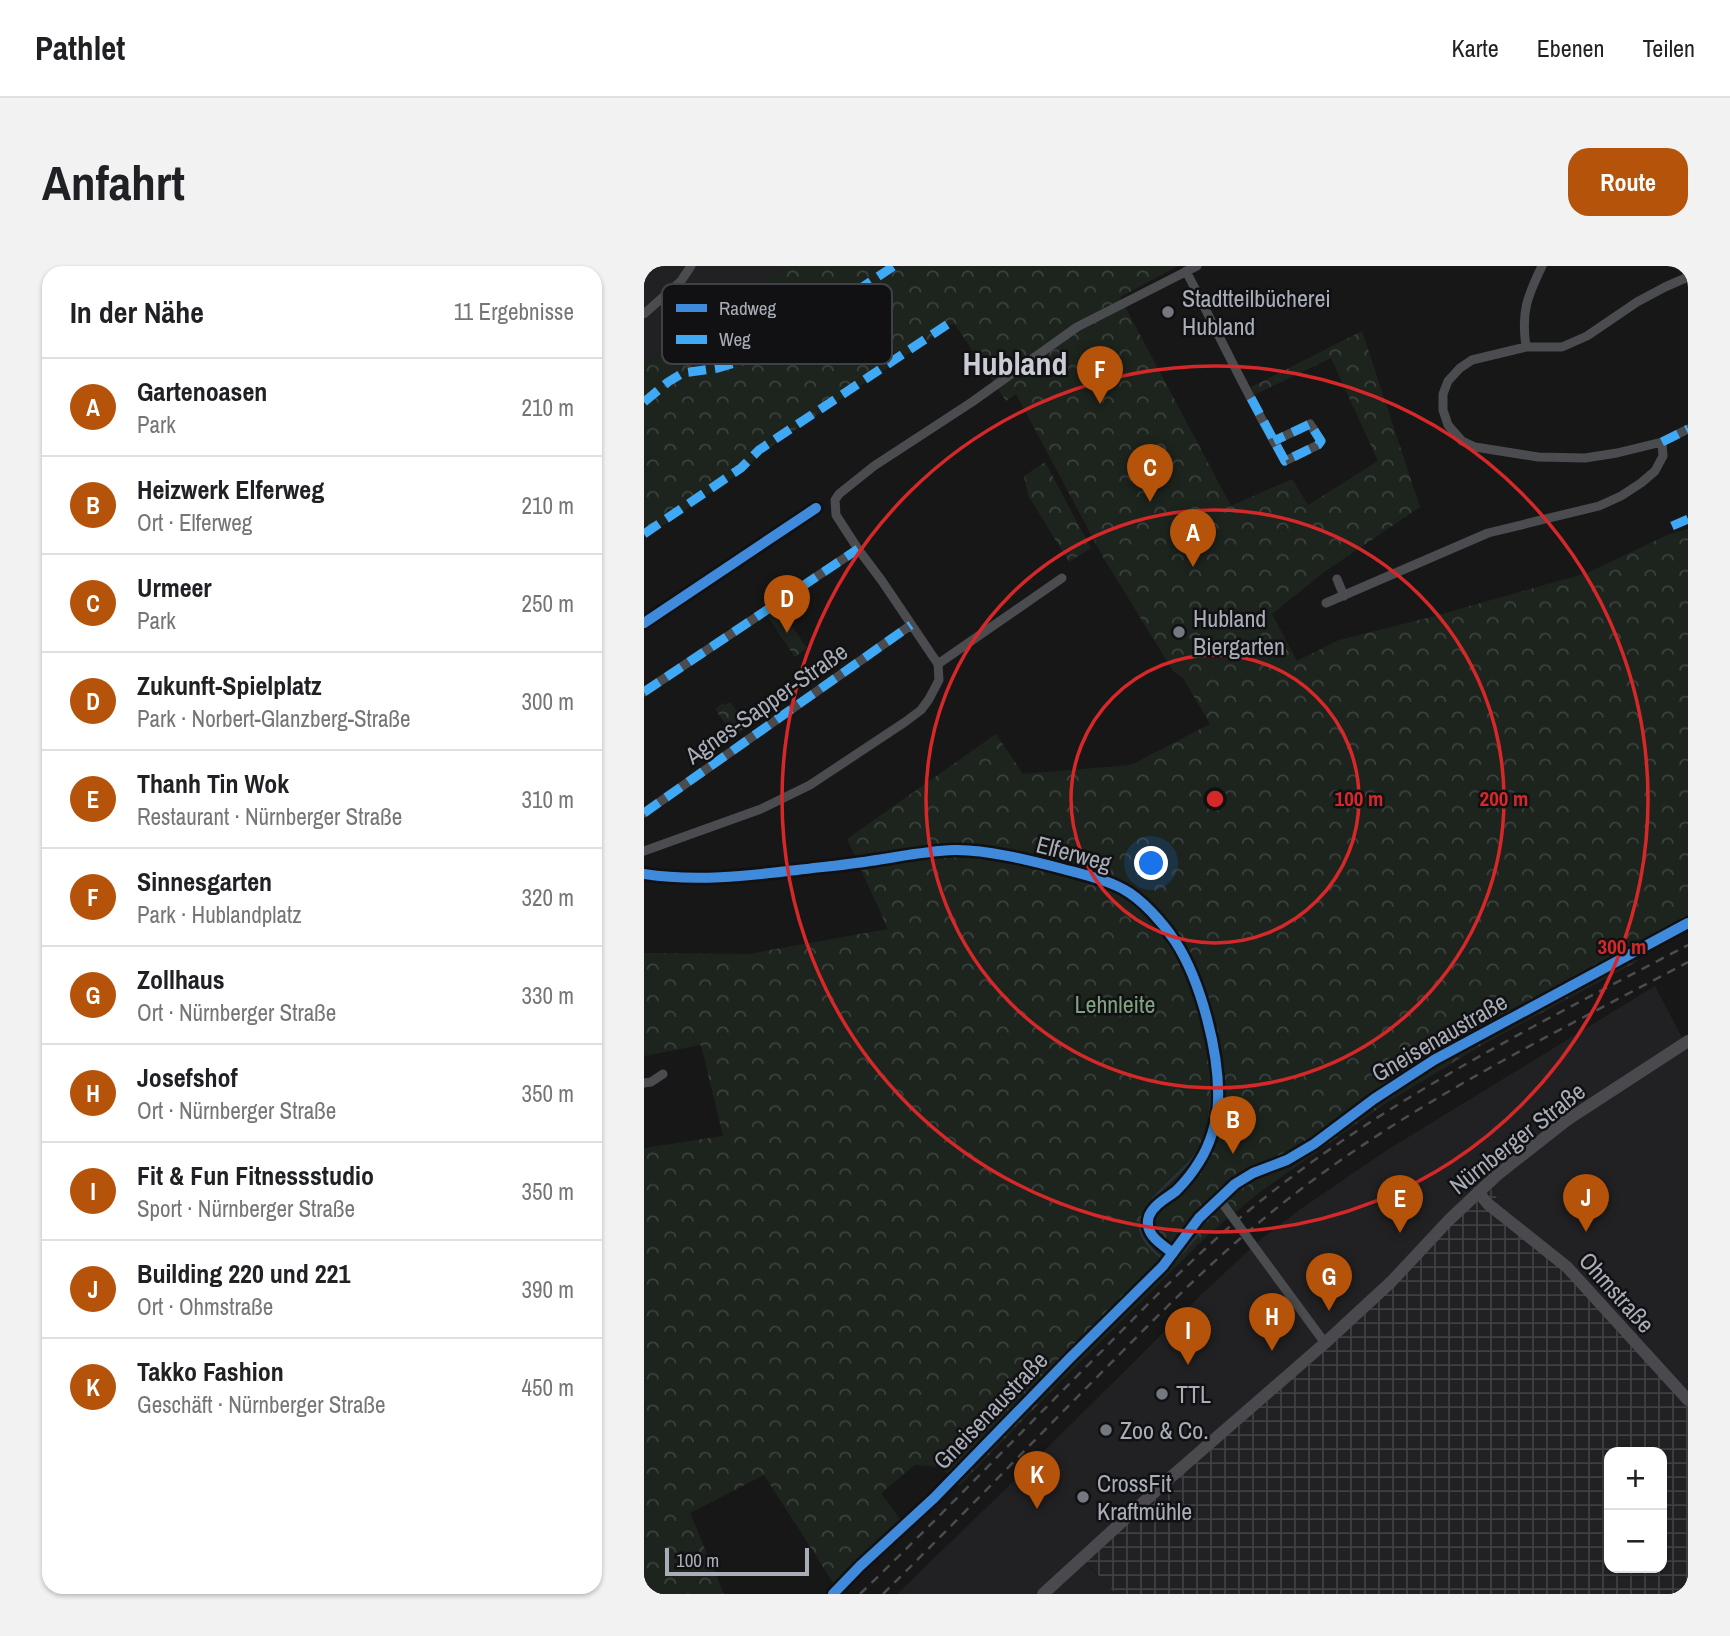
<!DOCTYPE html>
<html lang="de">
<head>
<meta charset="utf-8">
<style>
	body { margin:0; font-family:"Archivo Narrow",sans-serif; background:#f2f2f2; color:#202124 }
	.controls { position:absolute; right:21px; bottom:21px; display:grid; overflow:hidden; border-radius:14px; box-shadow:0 2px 5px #0004 }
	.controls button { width:63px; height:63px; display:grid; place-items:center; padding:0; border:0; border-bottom:2px solid #e0e0e0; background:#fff; color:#202124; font:35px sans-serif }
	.scale { position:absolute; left:21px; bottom:18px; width:144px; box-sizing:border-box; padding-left:7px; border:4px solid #a8adb8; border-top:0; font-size:19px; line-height:24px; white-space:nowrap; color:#a8adb8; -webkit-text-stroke:5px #111113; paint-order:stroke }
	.you { position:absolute; left:508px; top:598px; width:24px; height:24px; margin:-18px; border:5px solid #fff; border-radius:50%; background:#1a73e8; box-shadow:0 0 0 10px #1a73e833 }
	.badge { display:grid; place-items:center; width:46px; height:46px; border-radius:50%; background:#b45309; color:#fff; font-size:23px; font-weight:700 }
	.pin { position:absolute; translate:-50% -58px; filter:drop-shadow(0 2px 4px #0008) }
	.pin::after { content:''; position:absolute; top:37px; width:24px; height:21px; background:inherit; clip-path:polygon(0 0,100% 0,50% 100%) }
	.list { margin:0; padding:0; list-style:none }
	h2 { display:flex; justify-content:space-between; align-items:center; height:91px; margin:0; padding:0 28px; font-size:30px }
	h2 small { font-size:23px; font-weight:400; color:#757577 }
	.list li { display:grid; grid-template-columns:46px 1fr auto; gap:21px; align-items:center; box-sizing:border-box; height:98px; padding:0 28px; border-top:2px solid #e0e0e0 }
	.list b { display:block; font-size:26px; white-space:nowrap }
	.list p { margin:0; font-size:23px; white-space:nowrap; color:#757577 }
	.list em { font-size:23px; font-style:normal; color:#757577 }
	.map { position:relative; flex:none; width:1044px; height:1328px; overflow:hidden; border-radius:21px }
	header { display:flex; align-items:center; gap:42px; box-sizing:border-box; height:98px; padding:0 35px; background:#fff; border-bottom:2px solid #e0e0e0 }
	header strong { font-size:33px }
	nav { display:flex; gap:38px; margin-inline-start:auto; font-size:24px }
	.intro { display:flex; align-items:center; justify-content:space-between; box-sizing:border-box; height:168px; padding:0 42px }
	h1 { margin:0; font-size:49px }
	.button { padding:18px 32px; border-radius:21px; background:#b45309; color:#fff; font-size:24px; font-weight:700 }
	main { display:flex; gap:42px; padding:0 42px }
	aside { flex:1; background:#fff; border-radius:21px; box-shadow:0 2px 5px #0004 }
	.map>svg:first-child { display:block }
	.built { fill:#212123 }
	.industrial { fill:url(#industrial-grid); fill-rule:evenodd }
	.park { fill:url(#park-crowns) }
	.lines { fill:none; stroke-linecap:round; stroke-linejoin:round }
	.stream { stroke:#2a3239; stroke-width:2.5 }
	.street { stroke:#4b4c50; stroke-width:9 }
	.secondary { stroke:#4a4a4e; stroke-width:12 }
	.rail { stroke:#4b4c4f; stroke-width:2.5; stroke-dasharray:9 7; stroke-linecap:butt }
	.quiet { stroke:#3fa9f5; stroke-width:9; stroke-dasharray:18 9; stroke-linecap:butt }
	.cycleway-casing { stroke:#111113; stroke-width:15 }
	.cycleway { stroke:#408adc; stroke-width:10 }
	.ring { fill:none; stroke:#d62828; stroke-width:3.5 }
	.poi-dot { fill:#757880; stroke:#111113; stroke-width:2.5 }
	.labels { text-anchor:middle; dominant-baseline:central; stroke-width:5; stroke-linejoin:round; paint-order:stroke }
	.poi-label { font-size:24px; fill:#a8adb8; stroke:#111113; text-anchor:start }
	.street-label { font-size:24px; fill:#a8adb8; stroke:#111113 }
	.park-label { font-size:24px; fill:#7fa381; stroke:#111113 }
	.district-label { font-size:32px; font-weight:bold; fill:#c9ccd4; stroke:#111113 }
	.key { fill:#111113; stroke:#3e4045; stroke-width:2 }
	.key-label { font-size:19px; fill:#a8adb8 }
	.centre { fill:#d62828; stroke:#111113; stroke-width:3.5 }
	.ring-label { font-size:21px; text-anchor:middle; font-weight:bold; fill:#d62828; stroke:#111113; stroke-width:5; stroke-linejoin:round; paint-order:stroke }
</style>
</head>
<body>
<header>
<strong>Pathlet</strong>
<nav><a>Karte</a><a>Ebenen</a><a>Teilen</a></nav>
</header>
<div class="intro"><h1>Anfahrt</h1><a class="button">Route</a></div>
<main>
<aside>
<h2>In der Nähe<small>11 Ergebnisse</small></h2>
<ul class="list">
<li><span class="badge">A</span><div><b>Gartenoasen</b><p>Park</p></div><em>210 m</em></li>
<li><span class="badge">B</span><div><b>Heizwerk Elferweg</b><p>Ort · Elferweg</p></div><em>210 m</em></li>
<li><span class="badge">C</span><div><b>Urmeer</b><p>Park</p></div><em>250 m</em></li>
<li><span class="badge">D</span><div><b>Zukunft-Spielplatz</b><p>Park · Norbert-Glanzberg-Straße</p></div><em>300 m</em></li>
<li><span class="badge">E</span><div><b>Thanh Tin Wok</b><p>Restaurant · Nürnberger Straße</p></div><em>310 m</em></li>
<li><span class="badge">F</span><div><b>Sinnesgarten</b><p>Park · Hublandplatz</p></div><em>320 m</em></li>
<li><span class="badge">G</span><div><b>Zollhaus</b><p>Ort · Nürnberger Straße</p></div><em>330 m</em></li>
<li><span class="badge">H</span><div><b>Josefshof</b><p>Ort · Nürnberger Straße</p></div><em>350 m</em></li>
<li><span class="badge">I</span><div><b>Fit &amp; Fun Fitnessstudio</b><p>Sport · Nürnberger Straße</p></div><em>350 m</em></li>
<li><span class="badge">J</span><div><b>Building 220 und 221</b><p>Ort · Ohmstraße</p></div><em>390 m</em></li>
<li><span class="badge">K</span><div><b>Takko Fashion</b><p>Geschäft · Nürnberger Straße</p></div><em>450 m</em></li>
</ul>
</aside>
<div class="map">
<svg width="1044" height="1328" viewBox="0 0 1044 1328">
	<defs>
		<pattern id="industrial-grid" width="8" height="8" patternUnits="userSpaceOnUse" patternTransform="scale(1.75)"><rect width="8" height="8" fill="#212123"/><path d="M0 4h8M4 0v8" fill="none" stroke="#3e3f41"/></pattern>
		<pattern id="park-crowns" width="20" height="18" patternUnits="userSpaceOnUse" patternTransform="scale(1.75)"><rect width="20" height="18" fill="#1d241e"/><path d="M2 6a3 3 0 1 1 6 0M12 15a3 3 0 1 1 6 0" fill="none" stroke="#3b413d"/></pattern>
	</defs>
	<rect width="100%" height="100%" fill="#171717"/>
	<!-- built -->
	<path class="built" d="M0,0H142L33,73L0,100Z
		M1011,720L1044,783V1127L986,1066L929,999L859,942L853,935L852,928L854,920L438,1293L472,1328H253L375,1210L559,1027L616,974L658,942L743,884Z"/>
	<!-- industrial -->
	<path class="industrial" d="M854,919L852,928L853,935L859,942L929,999L986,1066L1044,1127V1328H472L438,1292L813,948ZM965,1186H1018V1302H965Z"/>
	<!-- park -->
	<path class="park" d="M142,0H534L476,31L587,240L648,213L664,239L734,195L687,92L610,129L607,121L718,65L776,241L679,307L628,348L653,395L695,374L787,351L943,307L1023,269L1044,263V652L987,684L994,695L845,775L742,837L612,929L565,968L419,1113L315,1220L297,1201L271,1199L237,1227L258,1256L190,1318L120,1209L46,1247L80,1328H0V882L79,870L57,779L0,790V687L104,688L244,663L203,573L352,468L379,508L487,499L566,458L539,412L529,405L459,291L372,128L362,135L310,57L117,187L99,205L0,272V100L33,73Z
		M401,196L447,282L425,296L384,229L380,210Z
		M136,343L163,382L151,391L124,351Z
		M86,436L104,460L90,470L71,443L79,437L81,439Z"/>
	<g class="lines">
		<!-- stream -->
		<path class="stream" d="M431,610C448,616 469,622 484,633C543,678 574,772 566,844C565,854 565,865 560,875C546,905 507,924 497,953C491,972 514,990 527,999L554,969"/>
		<!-- street -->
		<path class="street" d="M542,5C575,69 605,133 641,195L674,179L677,175L666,158L630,175
			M1044,11L1021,21L993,36L943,70L918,81H882L828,94L816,102L804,115L799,128V144L804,159L818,175L831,181L894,191L941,192L973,187L1018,176L1044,163
			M0,48L37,15L47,0
			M882,81C877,46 883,31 898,0
			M693,313L700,330
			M682,337L844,267L955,240L977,230L997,217L1011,205L1019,190L1018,176
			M294,398L418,312
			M0,426L214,283
			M0,547L267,359
			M0,585L117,543L166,519L261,456L277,444L285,433L295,414L294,398L238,315L214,283L192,249L191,234L195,228L230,200L328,136L433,61L553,0
			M0,608C51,616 102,610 153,604C177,601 202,599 226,595C254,591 281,585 310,584C341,583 388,595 419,603C438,608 461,613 479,623C498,633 519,657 531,675C557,715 576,788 574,836C573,856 566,879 555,896C549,906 540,917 532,925C523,932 510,938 505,950C499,968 517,978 529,987
			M0,817L7,816L19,808
			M576,934L681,1077
			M189,1328L216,1300L290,1232L425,1093L519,1000L555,952L591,918L609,907L643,894L670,878L730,833L790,794L1044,657"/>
		<!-- secondary -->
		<path class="secondary" d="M834,926L844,938L923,1001L1044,1134
			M399,1328L527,1211L681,1077L747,1016L805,954L853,909L923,854L1044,775"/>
		<!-- rail -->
		<path class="rail" d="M216,1328C297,1250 374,1169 453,1090C501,1041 550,990 603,946C736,836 892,759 1044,679
			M239,1328C317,1251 392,1172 469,1095C526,1037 584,979 648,930C769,836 909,768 1044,696"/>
		<!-- quiet -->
		<path class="quiet" d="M607,132L641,195L674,179L677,175L666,158L630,175
			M0,136L24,116L39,107L74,102L117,89L250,0
			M1018,176L1044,163
			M1028,260L1044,253
			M0,268L97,202L115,184L310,54
			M0,426L214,283
			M0,547L267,359"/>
		<!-- cycleway casing -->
		<g class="cycleway-casing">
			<path id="cycleway" d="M0,357L172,242
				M0,608C51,616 102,610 153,604C177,601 202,599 226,595C254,591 281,585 310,584C341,583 388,595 419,603C438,608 461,613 479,623C498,633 519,657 531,675C557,715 576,788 574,836C573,856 566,879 555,896C549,906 540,917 532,925C523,932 510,938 505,950C499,968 517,978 529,987
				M189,1328L216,1300L290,1232L425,1093L519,1000L555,952L591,918L609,907L643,894L670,878L730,833L790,794L1044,657"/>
		</g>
		<!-- cycleway -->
		<use href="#cycleway" class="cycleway"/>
	</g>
	<!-- distance rings -->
	<g class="ring">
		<circle cx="571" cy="533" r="144"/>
		<circle cx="571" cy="533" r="289"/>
		<circle cx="571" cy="533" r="433"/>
	</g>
	<!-- markers -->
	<g class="poi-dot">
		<circle cx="524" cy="46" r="7"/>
		<circle cx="535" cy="366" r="7"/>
		<circle cx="518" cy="1128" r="7"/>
		<circle cx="462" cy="1164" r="7"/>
		<circle cx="439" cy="1231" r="7"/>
	</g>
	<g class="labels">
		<!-- poi labels -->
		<g class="poi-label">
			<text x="538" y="32">Stadtteilbücherei<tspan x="538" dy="28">Hubland</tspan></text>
			<text x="549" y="352">Hubland<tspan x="549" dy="28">Biergarten</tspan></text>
			<text x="532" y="1128">TTL</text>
			<text x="476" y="1164">Zoo &amp; Co.</text>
			<text x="453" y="1217">CrossFit<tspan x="453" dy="28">Kraftmühle</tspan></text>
		</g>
		<!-- street labels -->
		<g class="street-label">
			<text transform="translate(122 437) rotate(-35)">Agnes-Sapper-Straße</text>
			<text transform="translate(430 587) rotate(15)">Elferweg</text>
			<text transform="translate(795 771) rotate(-30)">Gneisenaustraße</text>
			<text transform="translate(873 872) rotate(-38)">Nürnberger Straße</text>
			<text transform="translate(973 1026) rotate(48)">Ohmstraße</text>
			<text transform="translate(346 1144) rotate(-46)">Gneisenaustraße</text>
		</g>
		<!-- park labels -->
		<g class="park-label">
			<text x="471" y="738">Lehnleite</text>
		</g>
		<!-- district labels -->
		<g class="district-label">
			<text x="371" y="97">Hubland</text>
		</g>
	</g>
	<!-- legend -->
	<rect x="18" y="18" width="230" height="80" rx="10" class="key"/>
	<rect x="32" y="38" width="31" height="8" fill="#408adc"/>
	<rect x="32" y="69" width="31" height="9" fill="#3fa9f5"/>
	<g class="key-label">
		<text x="75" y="49">Radweg</text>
		<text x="75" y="80">Weg</text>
	</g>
	<circle cx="571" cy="533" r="10" class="centre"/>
	<g class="ring-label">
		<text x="715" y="540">100 m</text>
		<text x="860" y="540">200 m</text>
		<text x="978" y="688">300 m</text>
	</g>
</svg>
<div class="controls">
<button>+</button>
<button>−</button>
</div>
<div class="scale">100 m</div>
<div class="you"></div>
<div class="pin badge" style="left:549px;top:301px">A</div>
<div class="pin badge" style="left:589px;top:888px">B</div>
<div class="pin badge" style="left:506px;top:236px">C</div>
<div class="pin badge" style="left:143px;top:367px">D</div>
<div class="pin badge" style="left:756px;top:967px">E</div>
<div class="pin badge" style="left:456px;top:138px">F</div>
<div class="pin badge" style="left:685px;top:1045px">G</div>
<div class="pin badge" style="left:628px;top:1085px">H</div>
<div class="pin badge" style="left:544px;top:1099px">I</div>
<div class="pin badge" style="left:942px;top:966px">J</div>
<div class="pin badge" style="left:393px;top:1243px">K</div>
</div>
</main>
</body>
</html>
